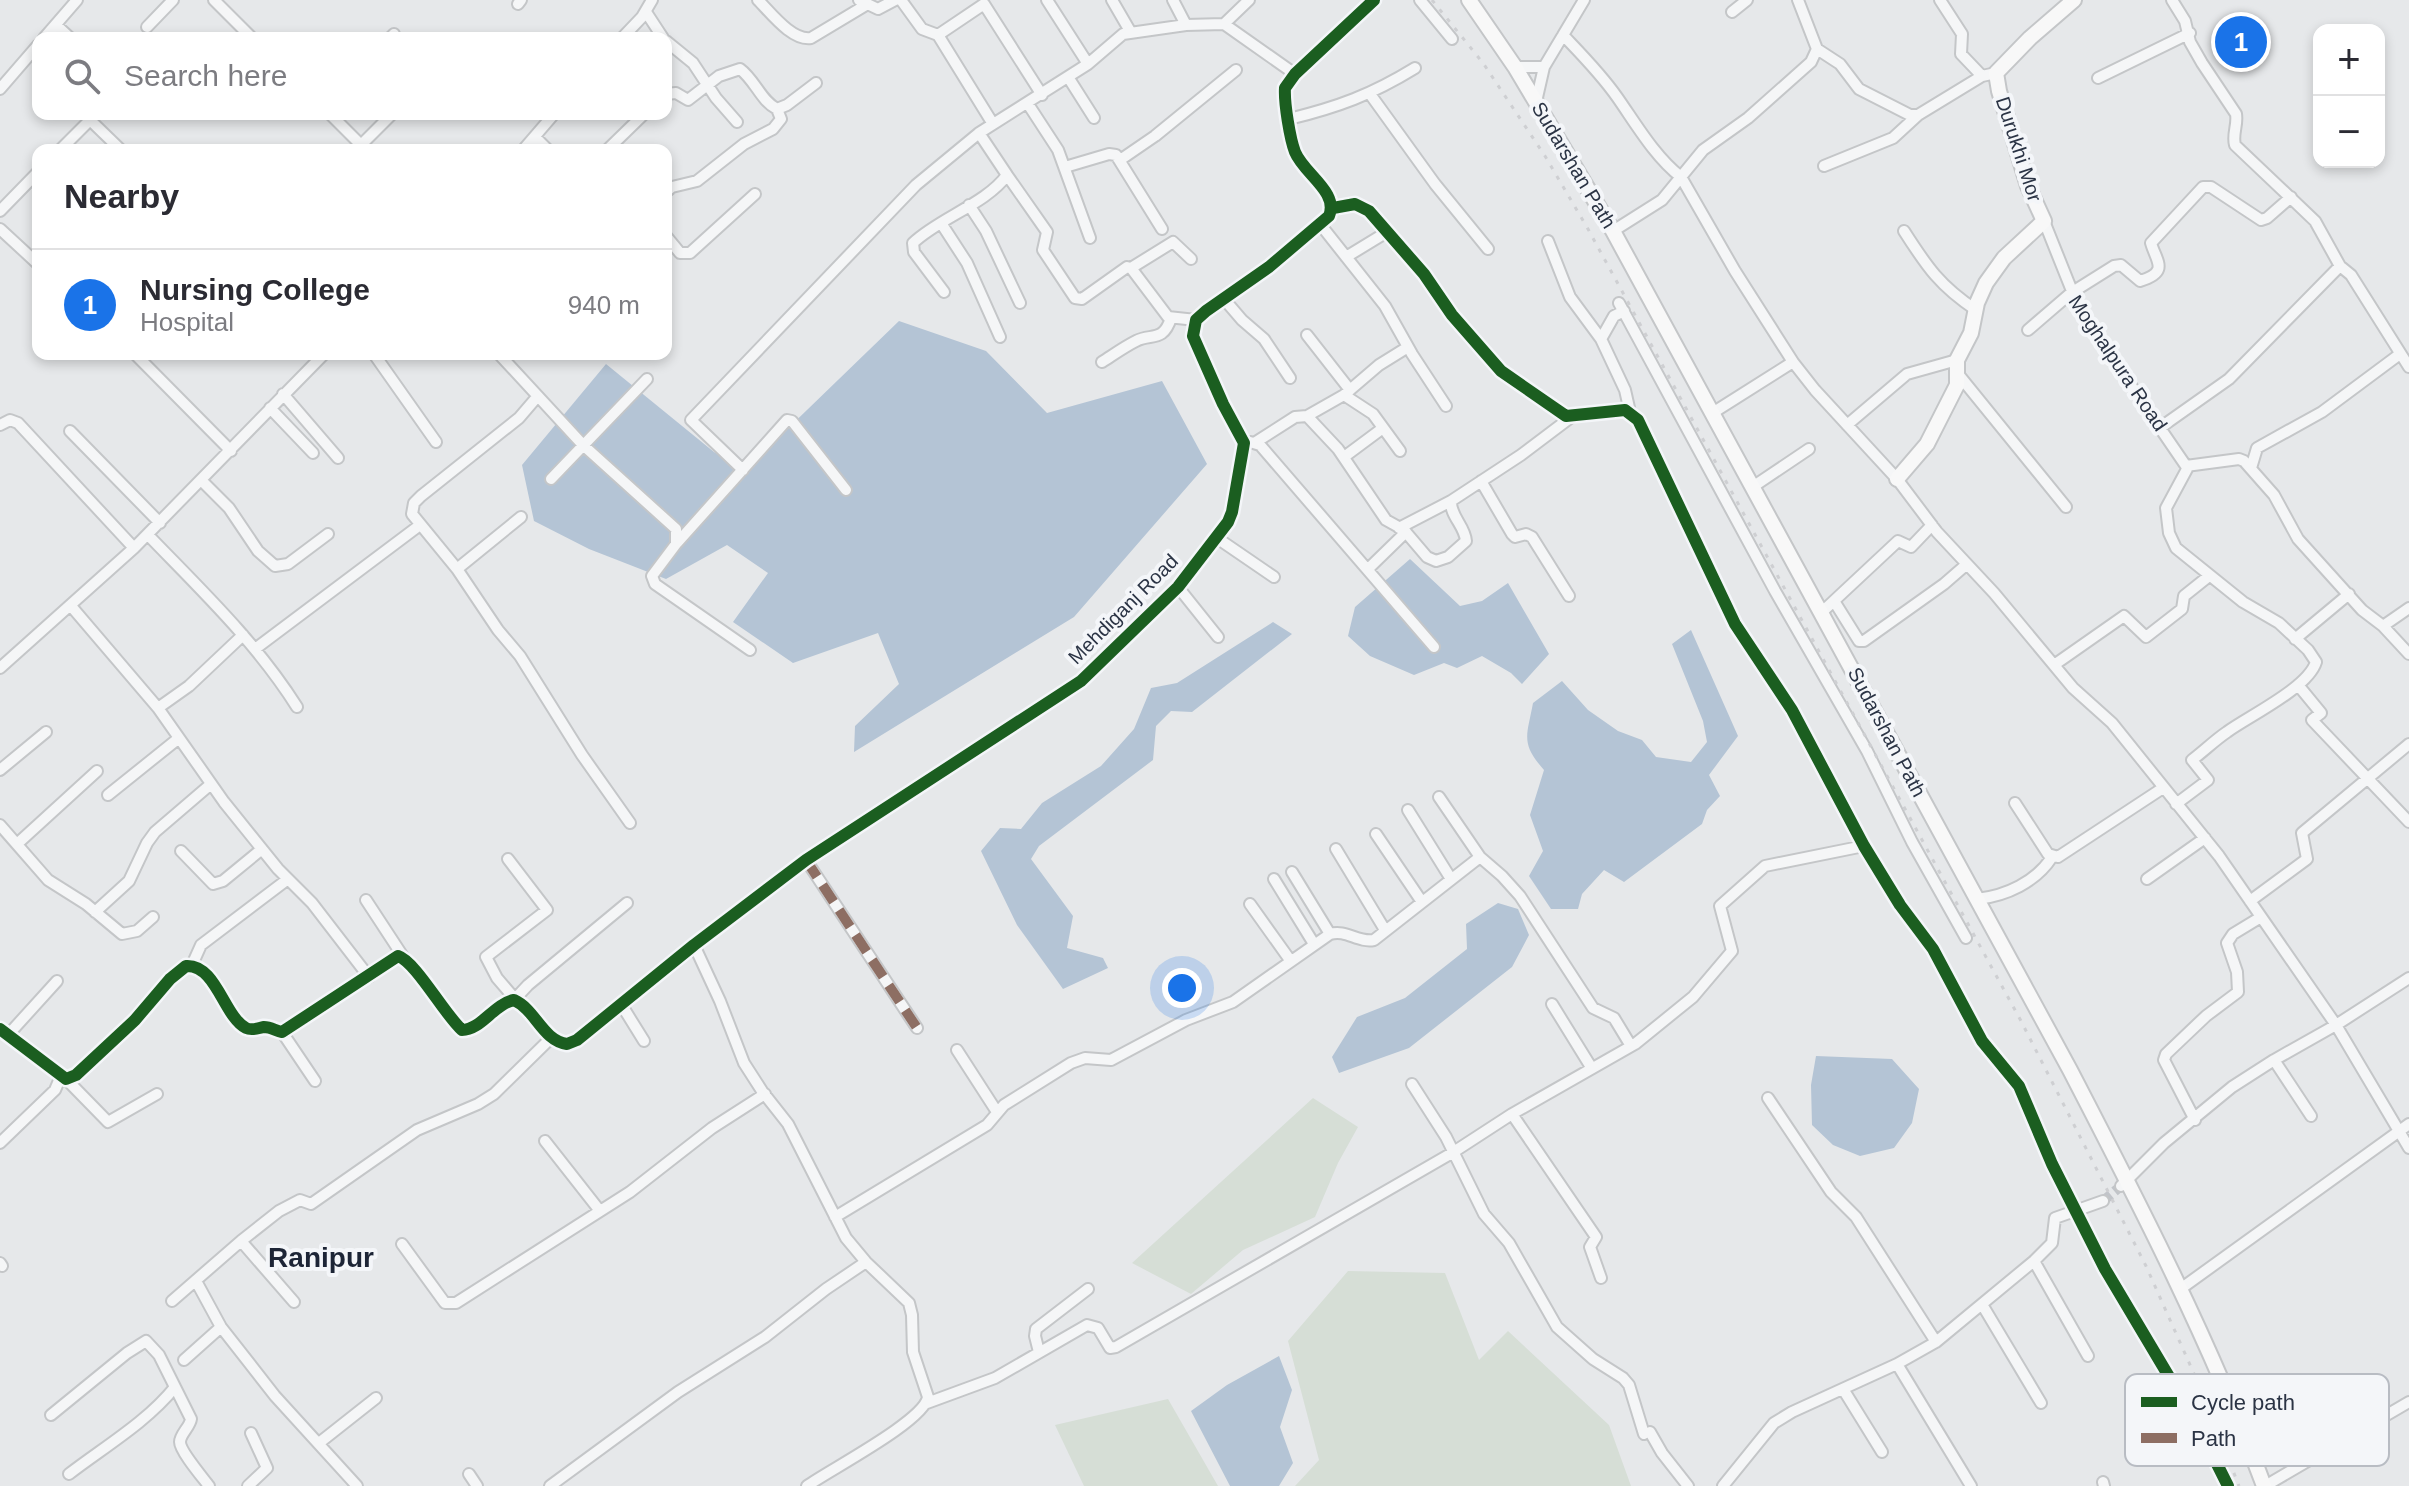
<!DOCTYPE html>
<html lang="en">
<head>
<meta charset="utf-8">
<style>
	body { margin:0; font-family:Helvetica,sans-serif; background:#f2f2f3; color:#2b2b33 }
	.controls { position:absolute; right:24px; top:24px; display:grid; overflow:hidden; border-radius:16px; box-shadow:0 4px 12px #0003 }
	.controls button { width:72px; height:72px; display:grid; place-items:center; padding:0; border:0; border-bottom:2px solid #e1e1e2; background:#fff; color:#2b2b33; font:40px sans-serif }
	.you { position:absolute; left:1182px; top:988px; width:28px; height:28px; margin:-20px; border:6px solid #fff; border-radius:50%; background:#1a73e8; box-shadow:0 0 0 12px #1a73e833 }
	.badge { display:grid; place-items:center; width:52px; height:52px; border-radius:50%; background:#1a73e8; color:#fff; font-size:26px; font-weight:700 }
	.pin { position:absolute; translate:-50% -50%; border:4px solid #fff; box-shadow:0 2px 8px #0006 }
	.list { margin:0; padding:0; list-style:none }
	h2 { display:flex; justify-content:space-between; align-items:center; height:104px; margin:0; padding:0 32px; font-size:34px }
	h2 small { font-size:26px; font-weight:400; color:#7c7c81 }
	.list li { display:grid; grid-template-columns:52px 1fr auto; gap:24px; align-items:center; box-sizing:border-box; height:112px; padding:0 32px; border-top:2px solid #e1e1e2 }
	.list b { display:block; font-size:30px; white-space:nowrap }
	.list p { margin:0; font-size:26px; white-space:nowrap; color:#7c7c81 }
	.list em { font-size:26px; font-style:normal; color:#7c7c81 }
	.icon { flex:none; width:44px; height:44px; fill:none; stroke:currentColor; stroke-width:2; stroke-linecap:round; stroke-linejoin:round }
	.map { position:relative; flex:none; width:2409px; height:1486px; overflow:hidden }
	.search { position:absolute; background:#fff; box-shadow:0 4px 12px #0003; left:32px; top:32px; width:640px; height:88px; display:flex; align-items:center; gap:20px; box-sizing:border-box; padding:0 28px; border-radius:16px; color:#7c7c81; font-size:30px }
	.panel { position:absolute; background:#fff; box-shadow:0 4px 12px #0003; left:32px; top:144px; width:640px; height:216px; border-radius:16px }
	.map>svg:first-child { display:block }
	.green { fill:#d6ded6 }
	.water { fill:#b4c4d5 }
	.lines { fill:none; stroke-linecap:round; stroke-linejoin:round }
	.street-tunnel { stroke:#c1c4c9; stroke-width:10; stroke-dasharray:10 5; stroke-linecap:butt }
	.street-casing { stroke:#c4c6c8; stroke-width:14 }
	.secondary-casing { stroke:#c4c6c8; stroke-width:18 }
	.street { stroke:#f5f6f7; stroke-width:10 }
	.secondary { stroke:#f8f8f8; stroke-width:14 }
	.rail { stroke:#cecfd2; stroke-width:3; stroke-dasharray:4 8; stroke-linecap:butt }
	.quiet { stroke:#8d6e63; stroke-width:10; stroke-dasharray:20 10; stroke-linecap:butt }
	.cycleway-casing { stroke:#f4f6f9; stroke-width:17 }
	.cycleway { stroke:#1b5e20; stroke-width:12 }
	.labels { text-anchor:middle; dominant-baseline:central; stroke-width:8; stroke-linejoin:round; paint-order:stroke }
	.street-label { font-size:20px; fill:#2b3445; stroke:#f4f6f9 }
	.district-label { font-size:28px; font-weight:bold; fill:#1d2536; stroke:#f4f6f9 }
	.key { fill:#f4f6f9; stroke:#b8bcc3; stroke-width:2 }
	.key-label { font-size:22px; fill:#2b3445 }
</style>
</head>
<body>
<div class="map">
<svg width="2409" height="1486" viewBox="0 0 2409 1486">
	<rect width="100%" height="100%" fill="#e6e8ea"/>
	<!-- green -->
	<path class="green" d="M1313,1098L1358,1127L1338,1163L1315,1217L1243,1250L1191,1294L1132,1263Z
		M1348,1271L1445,1273L1479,1360L1508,1331L1609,1425L1631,1486H1295L1319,1460L1288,1341Z
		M1168,1399L1218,1486H1084L1055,1425Z"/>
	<!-- water -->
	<path class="water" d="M899,321L986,351L1047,413L1162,381L1207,464L1074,617L854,752L855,726L899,684L878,633L793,663L733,622L768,573L727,545L666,579L589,549L534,521L522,465L606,364L714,452L746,469Z
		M1410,559L1460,606L1482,601L1508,583L1549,654L1522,684L1511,673L1482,656L1457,668L1444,663L1414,675L1370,656L1348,636L1355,607Z
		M1273,622L1292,634L1192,712L1171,711L1156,726L1153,760L1039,846L1031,859L1073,916L1067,948L1103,958L1108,968L1063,989L1017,925L981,851L1000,828L1021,829L1042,803L1101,766L1134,729L1151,688L1177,683Z
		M1691,630L1738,736L1709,775L1720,796L1707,810L1702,824L1624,882L1604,870L1582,894L1578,909H1551L1529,876L1543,851L1530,815L1544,770C1520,743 1527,736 1533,703L1562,681L1588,710L1618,731L1642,740L1656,757L1691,762L1707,742L1703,721L1672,644Z
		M1498,903L1518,909L1529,935L1512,967L1409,1048L1339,1073L1332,1057L1357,1017L1405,998L1467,949L1466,924Z
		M1816,1056L1892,1059L1919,1089L1912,1123L1894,1148L1860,1156L1833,1145L1812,1125L1811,1085Z
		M1279,1356L1292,1390L1280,1427L1293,1463L1279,1486H1230L1191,1411L1227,1385Z"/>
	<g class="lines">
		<!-- street-tunnel -->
		<path class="street-tunnel" d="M2103,1201L2121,1186"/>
		<!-- street casing -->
		<g class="street-casing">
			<path id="street" d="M214,0L252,38
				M758,0C771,13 792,41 811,38L866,5
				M859,0L878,9L895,0
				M901,0L922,29L938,35L984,4L1042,95
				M1047,0L1088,64
				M1112,0L1130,31
				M1173,0L1186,25
				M1420,0L1452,39
				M1940,0L1962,34L1961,54L1982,76
				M2172,0L2185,21L2190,42L2202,63L2236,114C2238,125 2232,134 2235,145L2315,221L2340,266L2351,275L2409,367
				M518,4L521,0
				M646,12L663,38
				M1732,12L1747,0
				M1224,24L1249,0
				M56,25L70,38
				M147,27L173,0
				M938,35L993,124
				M1563,35C1582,55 1601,74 1617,97C1636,124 1655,157 1681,177L1735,271L1793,362L1815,390L1897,479L1937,532L1994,593L2073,688L2112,723L2219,856L2336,1025L2409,1148
				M44,38L77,0
				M390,38L394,34
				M622,38L642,17L652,0
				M666,41L693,63L716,98L737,122
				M1817,49L1840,64L1859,89L1910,115H1918L1982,76L1996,73
				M1515,67H1544
				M1068,77L1094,118
				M2098,78L2190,33
				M0,89L38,45
				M666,94L676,93L688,100L719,76L740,69C755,80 761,101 777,109L787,105L816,83
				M1370,94L1435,184L1488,249
				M1536,102L1544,67L1584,0
				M1028,104L1058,150L1090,238
				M330,114L366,150
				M1289,119C1338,107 1371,95 1415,68
				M90,120L121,150
				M535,137L548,150
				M361,145L392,114
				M60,150L96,114
				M523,150L554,114
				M607,150L644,114
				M1120,160L1155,136L1236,70
				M1824,166L1893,138L1918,115
				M1065,167L1109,154L1116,155L1162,229
				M1007,175L1047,232L1043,250L1075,298L1082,299L1127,267L1131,268L1168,317L1196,320
				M666,192L672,187L697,181L744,144L773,129L781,119L777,109
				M969,205L986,231L1020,303
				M1333,208L1355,204L1369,211L1424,274L1452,315L1501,371L1566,416L1625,410L1638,420L1735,624L1792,710L1864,846L1900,905L1933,949L1982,1041L2019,1086L2052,1164L2105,1269L2196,1422L2228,1486
				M0,211L38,172
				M2044,221L2080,311L2186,466L2187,469L2166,508L2169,533L2176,548L2243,602L2279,623L2308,650L2316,662C2308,688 2249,716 2227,732C2215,740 2204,751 2192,760L2208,780L2176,804
				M941,223L967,263L1000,337
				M1320,224L1385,306L1412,354L1446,406
				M0,229L38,264
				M1613,231L1662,200L1703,150L1748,118L1811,62L1817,49L1798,0
				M1904,231C1927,267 1940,286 1976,310
				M666,236L680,253H690L755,194
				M1548,241L1570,297L1601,339
				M1346,257L1387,232
				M1131,268L1173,242L1191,259
				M944,292L914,252L913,243C939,218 986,204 1007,175L979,133
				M1224,299L1242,320L1264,339L1290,378
				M1619,303L1775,591L1867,751L1912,842L1966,938
				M1624,311L1614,316L1601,339L1625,390L1630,412
				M2028,330L2071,293L2114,266L2121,265L2140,281C2170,272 2156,261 2151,243L2203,187H2211L2261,220L2267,218L2291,197
				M1307,335L1350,390
				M135,354L231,451
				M374,354L436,442
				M499,354L583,445L676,529V544L652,576L655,584L750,650
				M1102,362C1113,355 1124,347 1136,341C1151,333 1163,343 1171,318
				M1958,374L2066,507
				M283,394L338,458
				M1344,395L1373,414L1400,451
				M537,397L519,418L421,496L414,503L412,514L457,569L498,630L520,656L582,755L630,823
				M270,408L313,453
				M1714,412L1793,362
				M1307,416L1344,395L1379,365L1408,347
				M0,425L10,420L18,423L134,548
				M1847,425L1907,374L1957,360
				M2161,427L2229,379L2340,266
				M70,431L160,523
				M1250,442L1260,445L1434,647
				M1256,442L1295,417L1307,416L1338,449L1386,520L1404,530L1427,557L1436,561L1448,557L1466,541C1465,526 1450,516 1451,501L1521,455L1570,418
				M1344,457L1383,428
				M2186,466L2239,459L2244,461L2274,495L2298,539L2362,610L2383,626
				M2251,468L2257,448L2322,412L2400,354
				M743,470L691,420L916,185L979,133L1088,64L1123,34L1186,25L1224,24L1295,74
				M551,479L647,379
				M202,481L229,508L258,551L275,566L288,564L328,534
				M1481,481L1512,534L1515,537L1526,534L1532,537L1569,596
				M1754,486L1809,449
				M1399,528L1451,501
				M148,535C201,590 256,642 297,707
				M1217,538L1274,577
				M677,543L787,420L792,421L846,490
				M457,569L521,517
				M1368,569L1406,532
				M1178,587L1218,637
				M1834,601L1859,641H1864L1944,584L1967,564
				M71,606L158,708L224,802L278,869L312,903L369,977
				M2409,608L2383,626L2409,654
				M1822,612L1898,541L1911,547L1932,525
				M2295,639L2349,594
				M255,649L420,525
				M2054,665L2124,616L2146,637L2182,609L2184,596L2209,576
				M0,668L134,548L324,354
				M2298,685L2321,713L2312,720L2409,822
				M158,708L189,686L243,635
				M0,770L46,732
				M108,795L179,738
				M1439,797L1480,857L1502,876L1520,896L1593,1008L1614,1018L1631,1046
				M2015,803L2048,854L2058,857L2163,788
				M1408,810L1451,879
				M0,825L48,880L86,904L122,934L137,931L153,917
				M1376,834L1422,902
				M17,844L97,771
				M1336,849L1385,930
				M181,851L213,884L223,881L262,849
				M508,859L547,910L486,957L497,978L515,999
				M806,860L917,1028
				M1292,872L1330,934
				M1274,879L1314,944
				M2147,879L2205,838
				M1977,899C2006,896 2036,882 2052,857
				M366,900L404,958
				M2250,901L2307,859L2302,833L2409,744
				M1250,904L1290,960
				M95,912L129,881L147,843L155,832L211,784
				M694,945L720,1001L744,1063L762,1091L788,1124L846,1238L866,1262L909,1303L912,1315L913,1352L928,1397C924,1421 831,1469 807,1486
				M192,965L201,945L288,879
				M514,1000L528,985L627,903
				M621,1004L644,1041
				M1552,1004L1591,1067
				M0,1029L66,1079L76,1075L135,1020L170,979L186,966C216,964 224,1017 246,1028C252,1031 258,1028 264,1027C271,1027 276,1031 282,1032L398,956C416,962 444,1014 462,1030C481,1030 494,1004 514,1000C536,1010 542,1040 567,1044L577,1040L694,945L806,860L1081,681L1178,587L1228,522L1232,512L1244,443L1223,404L1193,336L1196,320L1206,311L1269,267L1329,216C1339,192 1304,174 1295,152C1290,139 1284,103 1285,88L1295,74L1374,0
				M282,1032L315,1081
				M8,1035L57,981
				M957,1050L997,1112
				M2274,1060L2311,1116
				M66,1079L108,1122L157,1094
				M1412,1084L1446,1137L1484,1214L1509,1243L1557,1327L1593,1359L1623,1378L1629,1385L1644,1434
				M1768,1098L1831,1192L1856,1217L1936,1342
				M1512,1114L1596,1237L1590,1247L1601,1278
				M2195,1120L2164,1060L2166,1054L2206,1016L2238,992L2237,972L2227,943L2233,934L2261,917
				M545,1141L600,1211
				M0,1143L55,1090L61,1076
				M2121,1186L2164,1143L2232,1087L2274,1060L2336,1025L2409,978
				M835,1217L987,1125L1004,1105L1071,1063L1085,1058L1111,1060L1186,1020L1233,1002L1330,934C1346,929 1358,943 1374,940L1480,857
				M241,1241L294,1302
				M402,1244L442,1299L445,1303H456L630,1192L712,1128L765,1094
				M2034,1261L2088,1356
				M0,1263L2,1266
				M196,1281L221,1327L275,1396L357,1486
				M2179,1290L2409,1124
				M172,1301L241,1241L279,1211L300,1200L311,1204L417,1130L478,1104L494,1094L551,1038
				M1983,1306L2041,1403
				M1039,1352L1035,1336L1036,1329L1088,1289
				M184,1360L221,1327
				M1843,1389L1882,1452
				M927,1403L995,1378L1087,1325L1098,1328L1110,1348L1116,1347L1452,1153L1512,1114L1635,1044L1693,997L1732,951L1720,906L1765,866L1864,846
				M51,1415L127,1353L146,1341L159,1355L191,1419C190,1427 180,1434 180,1442C180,1451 203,1478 209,1486
				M1650,1432L1662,1453L1688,1486
				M319,1443L376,1398
				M69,1474C104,1447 147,1422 175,1387
				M469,1474L477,1486
				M2103,1482L2104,1486
				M248,1486L267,1468L251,1433
				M550,1486L678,1392L765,1337L826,1289L866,1262
				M1723,1486L1774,1423L1792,1412L1897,1364
				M1971,1486L1897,1364L1936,1342L2034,1261L2052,1243L2055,1218L2103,1201
				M2265,1486L2409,1402"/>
		</g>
		<!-- secondary casing -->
		<g class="secondary-casing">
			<path id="secondary" d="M1469,0L1515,67L1613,231L2070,1070C2140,1205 2211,1343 2264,1486
				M1897,479L1927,444L1957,385V360L1971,333L1977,303L1986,283L2004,258L2044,221L2028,186L1999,91L1996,73L2030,38L2074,0"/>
		</g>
		<!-- street -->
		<use href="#street" class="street"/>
		<!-- secondary -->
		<use href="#secondary" class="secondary"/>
		<!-- rail -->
		<path class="rail" d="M1432,0L1483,63L1545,156L1588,229L2021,1021L2146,1266L2203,1394L2239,1486"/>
		<!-- quiet -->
		<path class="quiet" d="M806,860L917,1028"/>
		<!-- cycleway casing -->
		<g class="cycleway-casing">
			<path id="cycleway" d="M1333,208L1355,204L1369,211L1424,274L1452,315L1501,371L1566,416L1625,410L1638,420L1735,624L1792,710L1864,846L1900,905L1933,949L1982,1041L2019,1086L2052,1164L2105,1269L2196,1422L2228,1486
				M0,1029L66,1079L76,1075L135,1020L170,979L186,966C216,964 224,1017 246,1028C252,1031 258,1028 264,1027C271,1027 276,1031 282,1032L398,956C416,962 444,1014 462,1030C481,1030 494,1004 514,1000C536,1010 542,1040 567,1044L577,1040L694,945L806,860L1081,681L1178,587L1228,522L1232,512L1244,443L1223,404L1193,336L1196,320L1206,311L1269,267L1329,216C1339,192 1304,174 1295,152C1290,139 1284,103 1285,88L1295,74L1374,0"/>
		</g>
		<!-- cycleway -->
		<use href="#cycleway" class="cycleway"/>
	</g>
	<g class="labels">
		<!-- street labels -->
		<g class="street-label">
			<text transform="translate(2019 149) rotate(72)">Durukhi Mor</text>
			<text transform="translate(1574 165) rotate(59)">Sudarshan Path</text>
			<text transform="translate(2118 363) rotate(56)">Moghalpura Road</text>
			<text transform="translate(1123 609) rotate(-45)">Mehdiganj Road</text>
			<text transform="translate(1887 732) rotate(62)">Sudarshan Path</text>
		</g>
		<!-- district labels -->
		<g class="district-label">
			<text x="321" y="1257">Ranipur</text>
		</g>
	</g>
	<!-- legend -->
	<rect x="2125" y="1374" width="264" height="92" rx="12" class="key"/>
	<rect x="2141" y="1397" width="36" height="10" fill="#1b5e20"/>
	<rect x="2141" y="1433" width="36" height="10" fill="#8d6e63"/>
	<g class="key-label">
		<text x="2191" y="1410">Cycle path</text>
		<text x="2191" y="1446">Path</text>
	</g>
</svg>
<div class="controls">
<button>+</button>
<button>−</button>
</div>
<div class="you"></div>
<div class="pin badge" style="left:2241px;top:42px">1</div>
<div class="search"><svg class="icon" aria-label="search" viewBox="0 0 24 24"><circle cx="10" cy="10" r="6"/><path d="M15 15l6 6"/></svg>Search here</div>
<section class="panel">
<h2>Nearby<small></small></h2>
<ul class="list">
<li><span class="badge">1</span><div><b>Nursing College</b><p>Hospital</p></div><em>940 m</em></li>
</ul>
</section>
</div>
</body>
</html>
